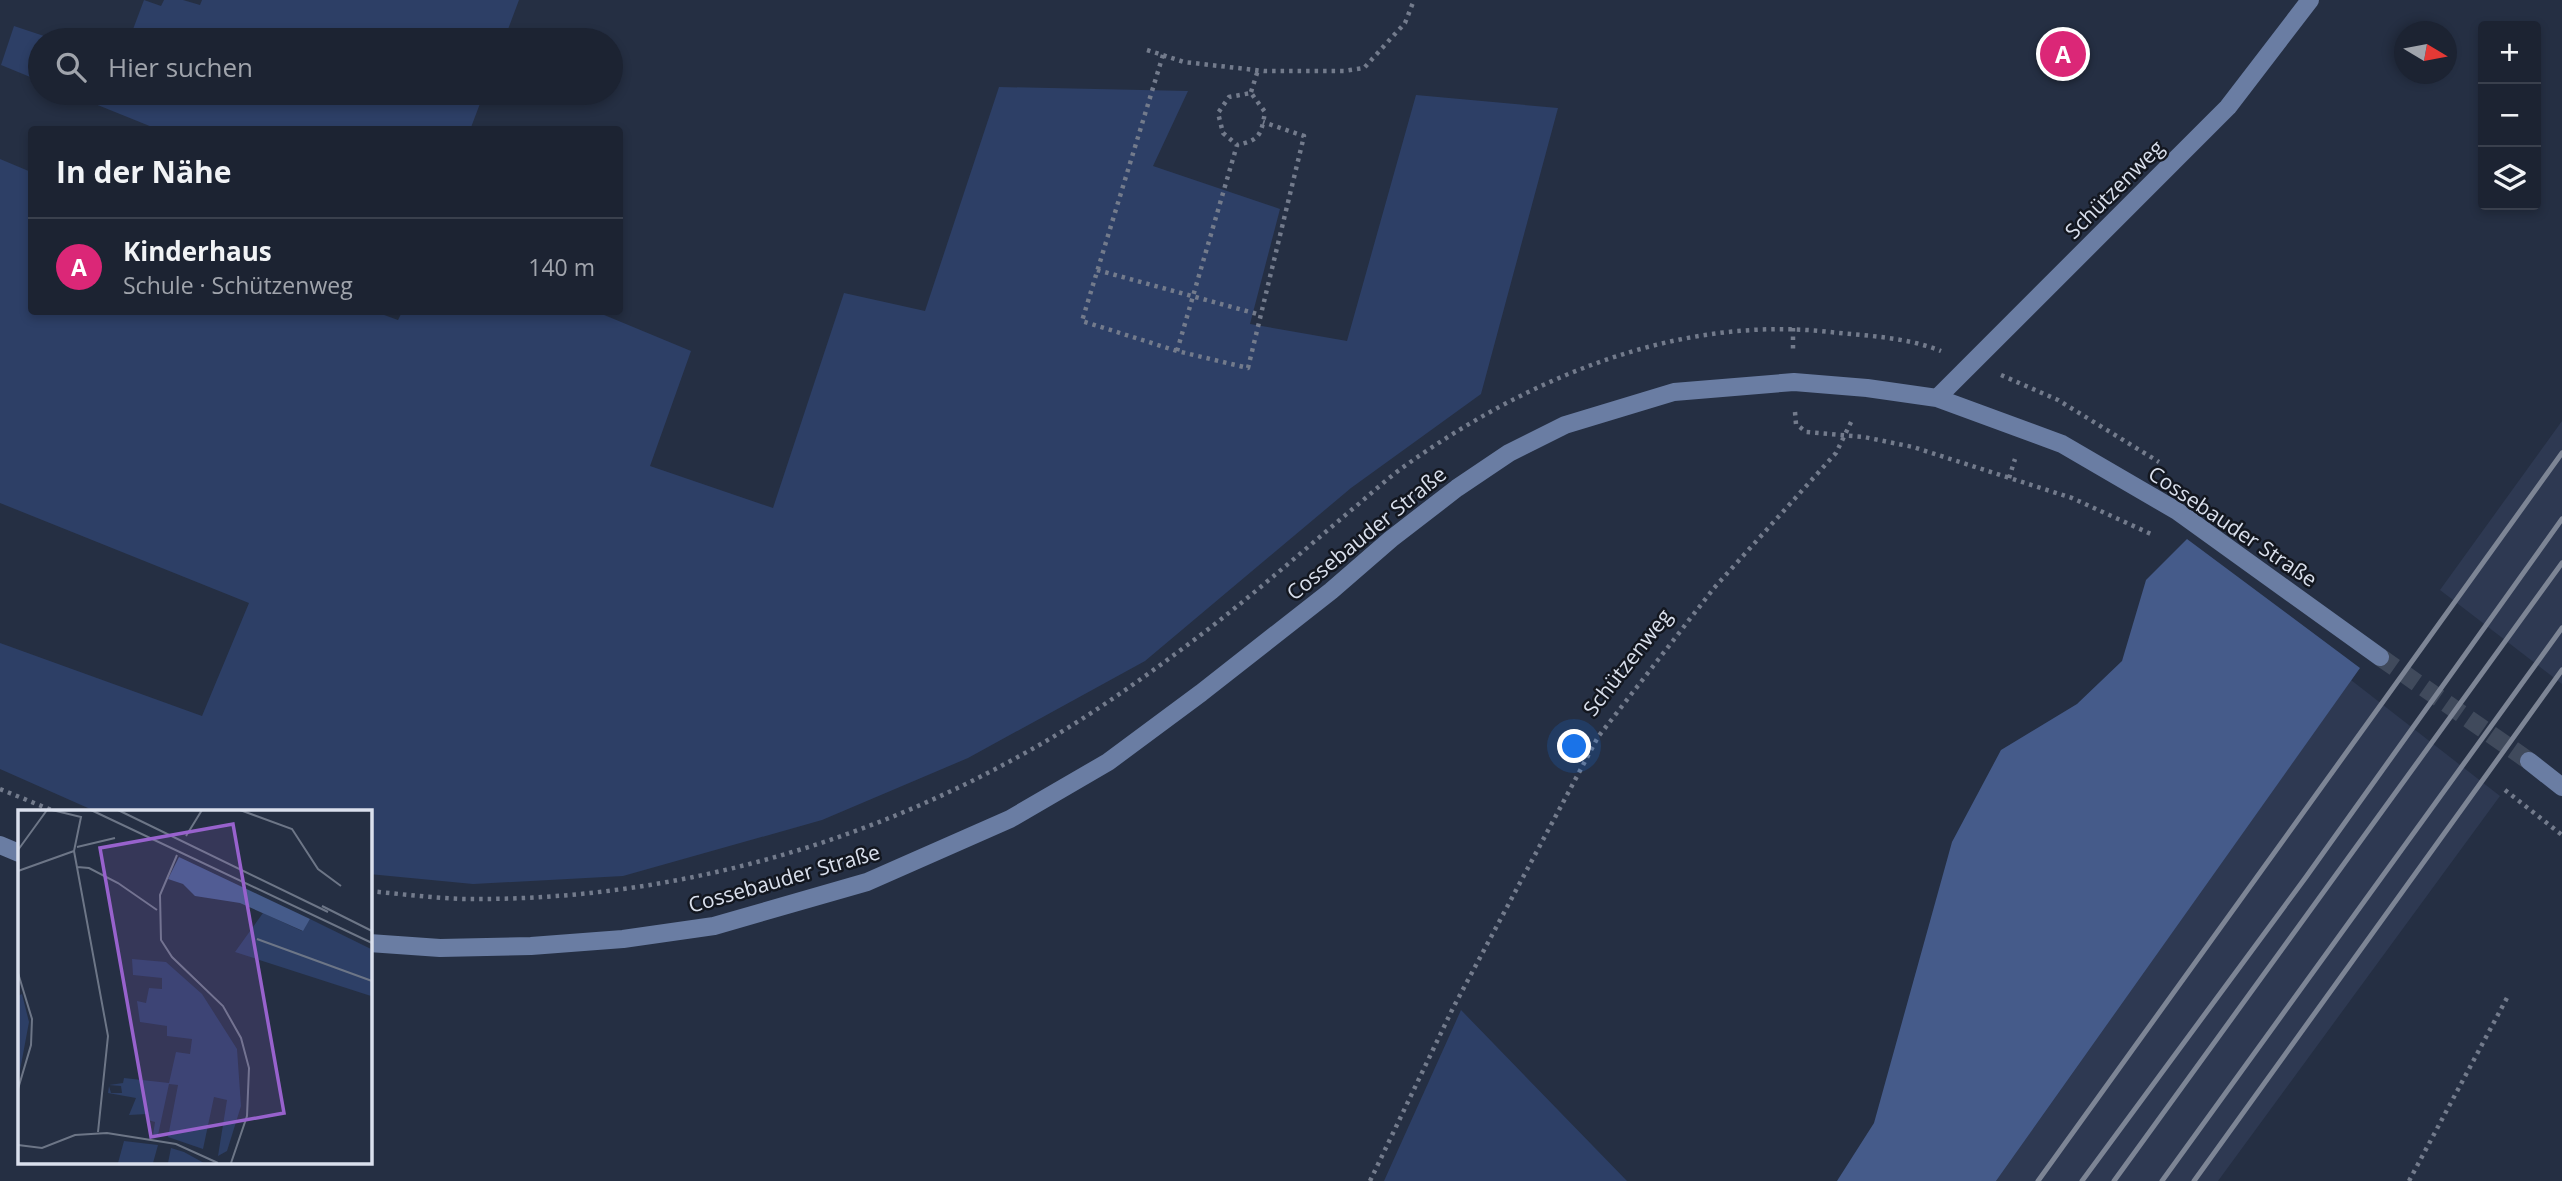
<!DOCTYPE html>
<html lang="de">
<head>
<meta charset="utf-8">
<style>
	body { margin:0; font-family:"Open Sans",sans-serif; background:#292f3e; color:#f1f3f6 }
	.controls { position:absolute; right:21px; top:21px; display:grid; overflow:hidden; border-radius:7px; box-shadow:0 4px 10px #0003 }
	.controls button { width:63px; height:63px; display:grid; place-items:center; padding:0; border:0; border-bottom:2px solid #3a404d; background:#1c2332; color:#f1f3f6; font:35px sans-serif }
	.compass { position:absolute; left:2394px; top:21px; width:63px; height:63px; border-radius:50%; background:#1c2332; box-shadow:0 4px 10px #0003; rotate:100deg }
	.you { position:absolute; left:1575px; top:747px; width:24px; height:24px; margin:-18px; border:5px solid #fff; border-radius:50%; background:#1a73e8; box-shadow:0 0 0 10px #1a73e833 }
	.badge { display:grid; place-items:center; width:46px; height:46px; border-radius:50%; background:#db2777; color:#fff; font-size:23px; font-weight:700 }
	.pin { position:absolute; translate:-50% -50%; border:4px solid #fff; box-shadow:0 2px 7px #0006 }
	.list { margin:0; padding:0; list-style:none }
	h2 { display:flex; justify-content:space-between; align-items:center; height:91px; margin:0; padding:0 28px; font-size:30px }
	h2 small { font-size:23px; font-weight:400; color:#a0a4ac }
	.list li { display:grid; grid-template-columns:46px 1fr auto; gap:21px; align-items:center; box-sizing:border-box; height:98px; padding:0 28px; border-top:2px solid #3a404d }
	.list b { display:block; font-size:26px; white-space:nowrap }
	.list p { margin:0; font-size:23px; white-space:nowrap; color:#a0a4ac }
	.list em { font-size:23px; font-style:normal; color:#a0a4ac }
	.icon { flex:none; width:38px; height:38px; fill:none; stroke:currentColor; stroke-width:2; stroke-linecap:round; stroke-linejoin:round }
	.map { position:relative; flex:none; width:2562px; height:1181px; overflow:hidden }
	.search { position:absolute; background:#1c2332; box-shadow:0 4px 10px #0003; left:28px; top:28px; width:595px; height:77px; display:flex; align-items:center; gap:18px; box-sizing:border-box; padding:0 24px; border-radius:38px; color:#a0a4ac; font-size:26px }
	.panel { position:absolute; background:#1c2332; box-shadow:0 4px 10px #0003; left:28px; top:126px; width:595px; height:189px; border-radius:7px }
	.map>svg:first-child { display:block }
	.built { fill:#2e3952 }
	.green { fill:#2d3f66 }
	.forest { fill:#455b8a }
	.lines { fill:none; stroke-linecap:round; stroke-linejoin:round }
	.minor-tunnel { stroke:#404a5c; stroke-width:18; stroke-dasharray:18 9; stroke-linecap:butt }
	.path { stroke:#737b8c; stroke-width:4.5; stroke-dasharray:3.5 5; stroke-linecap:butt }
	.minor { stroke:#6a7da3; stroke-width:18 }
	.rail { stroke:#7d8595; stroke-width:5 }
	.labels { text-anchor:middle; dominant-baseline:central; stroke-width:5; stroke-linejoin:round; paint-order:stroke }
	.street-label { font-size:21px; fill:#dae0ed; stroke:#131720 }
	.inset-road { fill:none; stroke:#6d7687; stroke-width:2 }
	.view { fill:#9862cd; fill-opacity:0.15; stroke:#9862cd; stroke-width:3.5 }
	.inset-edge { fill:none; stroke:#dae0ed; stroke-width:3.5 }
</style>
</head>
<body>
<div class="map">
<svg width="2562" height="1181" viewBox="0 0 2562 1181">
	<rect width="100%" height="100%" fill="#252f43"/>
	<!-- built -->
	<path class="built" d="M2562,421V684L2440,590Z
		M2351,680L2500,796L2218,1181H1996Z"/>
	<!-- green -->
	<path class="green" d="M144,0L161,6L164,0H183L200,5L202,0H519L504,40H129Z
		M14,26L56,40H40V81L1,65Z
		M999,87L1188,91L1153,166L1280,209L1250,324L1347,341L1416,95L1558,108L1481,394L1351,488L1145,661L968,758L822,820L623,876L473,884L369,874V812H97L0,769V643L202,716L249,603L0,503V159L31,172L32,312H376L398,320L402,312H597L691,351L650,466L773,508L844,293L925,311Z
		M68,93H484L470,130L157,129Z
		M1461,1010L1627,1181H1384Z"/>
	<!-- forest -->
	<path class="forest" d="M2187,539L2360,668L1996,1181H1837L1874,1123L1952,842L2001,750L2077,704L2122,661L2146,580Z"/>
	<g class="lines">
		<!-- minor-tunnel -->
		<path class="minor-tunnel" d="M2380,657L2529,761"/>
		<!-- path -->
		<path class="path" d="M1147,50L1184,62L1264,71H1344L1364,68L1405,23L1414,0
			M1163,55L1082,321L1177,351L1248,368L1304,136L1263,122
			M1251,92L1258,70
			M1097,270L1261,315
			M1793,328V351
			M1177,351L1237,145L1223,133L1218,113L1229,97L1251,93L1265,112C1261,135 1260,140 1237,145
			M2001,375L2058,400L2159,462
			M1795,412L1796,424L1806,432L1864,437L1913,447L2072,498L2151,534
			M2009,478L2015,459
			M0,789L56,812
			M2505,790L2562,835
			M369,891C401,894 433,898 465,899C657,901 846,851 1014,759C1085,721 1151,673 1215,624C1263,586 1309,546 1355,507C1373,492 1390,476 1409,463C1531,377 1679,315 1830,332C1868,336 1906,337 1941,351
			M1370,1181L1453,1008L1598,737L1714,588L1836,453L1853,418
			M2409,1181L2508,996"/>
		<!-- minor -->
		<path class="minor" d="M1937,398L2228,107L2310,0
			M2529,761L2562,787
			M0,845L19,853
			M369,943L440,948L531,946L623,939L714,926L867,882L1010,819L1108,762L1201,693L1331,591L1391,539L1457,488L1509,453L1565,425L1674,392L1794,382L1867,388L1937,398L2062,444L2177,511L2380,657"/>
		<!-- rail -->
		<path class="rail" d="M2038,1181L2562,453
			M2082,1181L2306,877L2562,519
			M2114,1181L2562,563
			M2162,1181L2562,628
			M2194,1181L2562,670"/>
	</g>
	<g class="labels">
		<!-- street labels -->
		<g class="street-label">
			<text transform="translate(2114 189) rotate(-45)">Schützenweg</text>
			<text transform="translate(2233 526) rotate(34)">Cossebauder Straße</text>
			<text transform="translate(1366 533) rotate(-39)">Cossebauder Straße</text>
			<text transform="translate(1627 662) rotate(-52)">Schützenweg</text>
			<text transform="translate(784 878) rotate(-16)">Cossebauder Straße</text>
		</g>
	</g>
	<!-- overview -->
	<g transform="translate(18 810)">
		<rect width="354" height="354" fill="#252f43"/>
		<path d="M245,103L284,121L292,109L353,139V186L217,142ZM114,149L148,152L184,184L219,239L223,296L209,341L200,346L209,290L196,287L185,339L150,327L160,275L151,274L140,325H135L137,312L130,310L129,304L111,305L118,288L90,283L91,276L93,283H104L103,276L91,275L105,273L106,268L151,273L158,242L172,244L174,229L149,226V216L122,212L119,191L128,193L131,178L144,179V168L115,165ZM4,184L11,212L0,271V186ZM106,331L140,335L135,353H100ZM153,338L166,342L186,353H150Z" fill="#2d3f66"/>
		<path d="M161,47L292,109L285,121L222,93L177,86L165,74L150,69Z" fill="#455b8a"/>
		<path class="inset-road" d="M34,0L63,7L56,41L90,226L80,322M73,0L354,133M100,0L310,102M222,0L274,19L300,59L323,76M168,26L184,0M59,37L97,28M0,40L29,0M159,45L142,85L143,130L154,147L205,196L223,228L231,258L229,306L213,353M59,57L71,58L100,73L139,100M0,61L56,41M304,96L354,121M239,129L354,171M0,163L14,209L13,235L0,279M0,335L24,338L57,325L89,323L158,334L200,353"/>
		<path class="view" d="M215,14L266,303L133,327L82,38Z"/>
		<rect width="354" height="354" class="inset-edge"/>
	</g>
</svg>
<div class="controls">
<button>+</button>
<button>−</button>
<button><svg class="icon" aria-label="layers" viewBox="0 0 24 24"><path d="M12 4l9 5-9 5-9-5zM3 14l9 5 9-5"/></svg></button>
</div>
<svg class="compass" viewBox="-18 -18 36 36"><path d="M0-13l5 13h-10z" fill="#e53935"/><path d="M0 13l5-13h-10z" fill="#a0a4ac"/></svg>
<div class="you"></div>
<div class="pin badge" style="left:2063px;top:54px">A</div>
<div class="search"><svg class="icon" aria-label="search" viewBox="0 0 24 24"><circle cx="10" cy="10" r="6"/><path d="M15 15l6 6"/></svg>Hier suchen</div>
<section class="panel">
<h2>In der Nähe<small></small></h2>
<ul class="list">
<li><span class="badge">A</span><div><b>Kinderhaus</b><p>Schule · Schützenweg</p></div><em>140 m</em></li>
</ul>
</section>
</div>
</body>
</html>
